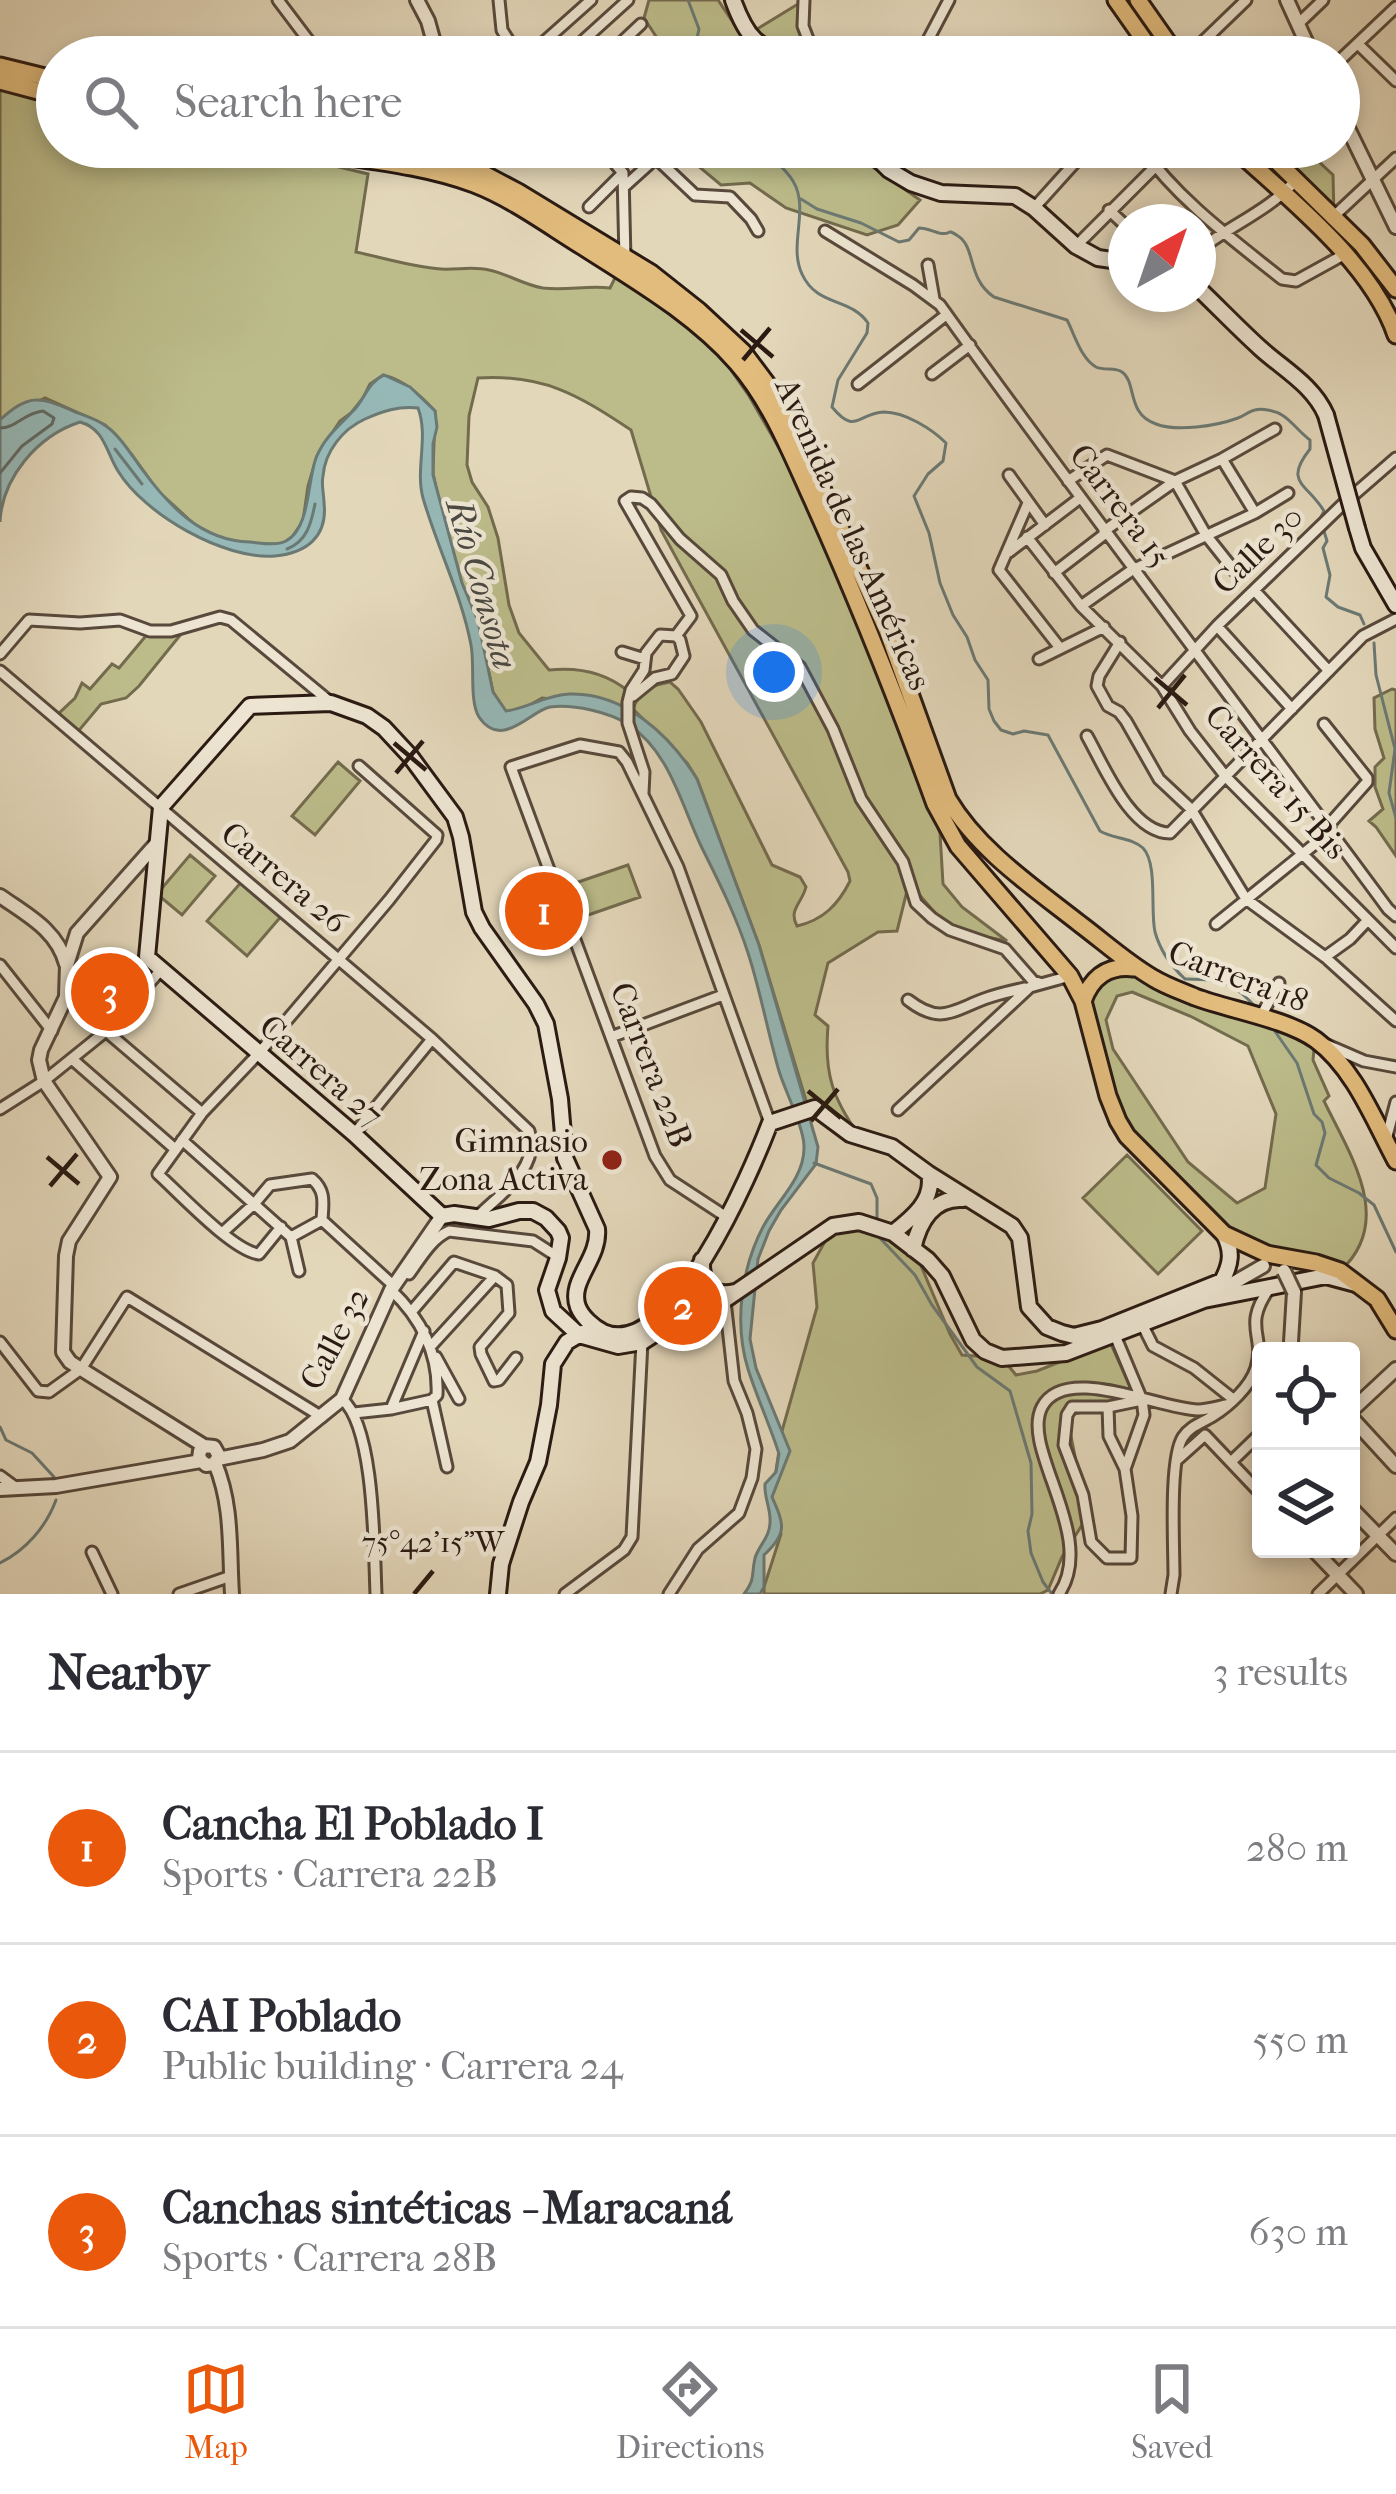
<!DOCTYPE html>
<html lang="en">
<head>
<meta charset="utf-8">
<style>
	body { margin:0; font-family:"IM FELL French Canon",serif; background:#f2f2f3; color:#2b2b33 }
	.controls { position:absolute; right:36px; bottom:36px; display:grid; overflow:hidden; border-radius:12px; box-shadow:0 6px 18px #0003 }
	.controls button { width:108px; height:108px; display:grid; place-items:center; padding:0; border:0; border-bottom:3px solid #e1e1e2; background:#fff; color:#2b2b33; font:60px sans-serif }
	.compass { position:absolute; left:1108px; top:204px; width:108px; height:108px; border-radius:50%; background:#fff; box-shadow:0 6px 18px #0003; rotate:40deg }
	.you { position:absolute; left:774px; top:672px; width:42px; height:42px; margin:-30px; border:9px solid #fff; border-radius:50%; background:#1a73e8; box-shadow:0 0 0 18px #1a73e833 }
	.badge { display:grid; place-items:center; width:78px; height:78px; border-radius:50%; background:#ea580c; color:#fff; font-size:39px; font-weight:700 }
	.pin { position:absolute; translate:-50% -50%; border:6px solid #fff; box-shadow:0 3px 12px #0006 }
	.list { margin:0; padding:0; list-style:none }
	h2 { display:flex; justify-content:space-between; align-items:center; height:156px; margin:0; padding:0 48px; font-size:51px }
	h2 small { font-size:39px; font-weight:400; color:#7c7c81 }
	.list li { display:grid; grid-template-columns:78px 1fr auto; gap:36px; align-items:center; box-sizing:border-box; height:192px; padding:0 48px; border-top:3px solid #e1e1e2 }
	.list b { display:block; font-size:45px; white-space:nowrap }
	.list p { margin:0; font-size:39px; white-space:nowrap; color:#7c7c81 }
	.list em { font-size:39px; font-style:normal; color:#7c7c81 }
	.icon { flex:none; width:66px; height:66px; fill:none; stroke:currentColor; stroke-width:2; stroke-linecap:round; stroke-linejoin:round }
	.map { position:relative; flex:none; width:1396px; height:1594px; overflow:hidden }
	.search { position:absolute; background:#fff; box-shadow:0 6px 18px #0003; left:36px; right:36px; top:36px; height:132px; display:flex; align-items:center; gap:30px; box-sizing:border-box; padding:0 42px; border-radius:66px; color:#7c7c81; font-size:45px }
	.sheet { height:732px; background:#fff }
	nav { display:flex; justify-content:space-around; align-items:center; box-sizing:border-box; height:168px; border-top:3px solid #e1e1e2; background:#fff; font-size:33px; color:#7c7c81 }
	nav a { display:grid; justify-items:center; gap:6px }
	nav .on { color:#ea580c }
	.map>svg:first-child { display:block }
	.green { fill:#bcbc8a; stroke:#736b4e; stroke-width:3; fill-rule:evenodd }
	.water { fill:#96b8b6; stroke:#6b7974; stroke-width:3 }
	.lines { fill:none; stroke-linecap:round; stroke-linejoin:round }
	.shore { stroke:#606964; stroke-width:3 }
	.stream { stroke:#6b7974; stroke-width:3 }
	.minor-casing { stroke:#58493c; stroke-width:15 }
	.tertiary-casing { stroke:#58493c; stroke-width:18 }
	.secondary-casing { stroke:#2a1a12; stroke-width:20 }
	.primary-casing { stroke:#2a1a12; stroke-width:21 }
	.minor { stroke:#ede5d2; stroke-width:9 }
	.tertiary { stroke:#ede5d2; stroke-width:12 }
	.secondary { stroke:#ede5d2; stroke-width:14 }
	.primary { stroke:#e2bc7d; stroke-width:15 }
	.tertiary-bridge-casing { stroke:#58493c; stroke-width:18; stroke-linecap:butt }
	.secondary-bridge-casing { stroke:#2a1a12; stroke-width:20; stroke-linecap:butt }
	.tertiary-bridge { stroke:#ede5d2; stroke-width:12 }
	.secondary-bridge { stroke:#ede5d2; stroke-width:14 }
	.ticks { fill:none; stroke:#2a1a12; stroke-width:4.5 }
	.poi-dot { fill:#8f2418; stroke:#ede5d2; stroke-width:4.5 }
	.labels { text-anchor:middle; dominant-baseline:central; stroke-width:9; stroke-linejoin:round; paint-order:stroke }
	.street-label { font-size:33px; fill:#2a1a12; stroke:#ede5d2 }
	.poi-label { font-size:33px; fill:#2a1a12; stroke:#ede5d2; text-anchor:end }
	.water-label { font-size:36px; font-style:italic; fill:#4a4943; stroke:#ede5d2 }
	.ticks-label { font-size:30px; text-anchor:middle; fill:#2a1a12; stroke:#ede5d2; stroke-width:9; stroke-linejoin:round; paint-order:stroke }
</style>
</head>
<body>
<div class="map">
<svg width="1396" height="1594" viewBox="0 0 1396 1594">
	<rect width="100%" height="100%" fill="#e3d7ba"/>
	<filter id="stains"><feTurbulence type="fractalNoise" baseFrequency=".00167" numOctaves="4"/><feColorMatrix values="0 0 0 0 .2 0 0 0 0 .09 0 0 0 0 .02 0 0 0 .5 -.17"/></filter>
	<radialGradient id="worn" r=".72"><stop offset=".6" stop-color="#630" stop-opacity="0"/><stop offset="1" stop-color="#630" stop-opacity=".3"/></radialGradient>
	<!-- green -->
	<path class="green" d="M649,0H718L756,57H661L653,50L659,41L644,18Z
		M803,1L808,57H795L749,34Z
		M0,84L57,101V147H256L368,174L356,252C384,258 413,267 441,269C457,270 473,266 489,270C508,274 524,285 543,288C566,291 588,285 610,288L616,276L687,324L719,353L749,396L787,462L861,622L940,833L943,884L962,907L1007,941L950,930L909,883L897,931L878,932L828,963L815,1015L828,1026C824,1072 832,1098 859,1135L808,1107L759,945L697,779L687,763L633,709C639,691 652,685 670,682L678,689L701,722L772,865L800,877L806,887C802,903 788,910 797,926C823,920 838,905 850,881L848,872L661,530L631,430C578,395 544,374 478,378L469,416L467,465L472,482L488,507L498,538L509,605L519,633L549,670C578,667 605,672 628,691L625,706L542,698L523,709L506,712L493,692L478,621L462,584L443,521L433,473L435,411C420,395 404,380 383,375L370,384L363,398L351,413L340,421L317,456L308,486L303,521L292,537L282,544H231L195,525L158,491L132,455L105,425L45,398L0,420Z
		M636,147H853L861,159L920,200L898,225L867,235L786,208L750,183L721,185L696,164Z
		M1295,147L1304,148L1333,175L1334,216L1268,153Z
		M186,628L139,686L126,698L101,704L76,734L55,717L75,698L82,683L90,689L112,664L119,668L150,631Z
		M1392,689L1396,690V856L1376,827L1369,821L1383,809L1375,787V767L1384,758L1375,729L1374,698Z
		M338,762L360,781L315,835L292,816Z
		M190,855L215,876L182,915L157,894Z
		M628,865L640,897L568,922L555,890Z
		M244,879L284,913L247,956L207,921Z
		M124,955L144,972L96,1028L76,1011Z
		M1123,967L1315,1039L1313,1060L1329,1096L1324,1101C1349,1153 1396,1221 1340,1271L1224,1234L1133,1143L1108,1096L1088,988ZM1132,992L1190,1016L1248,1046L1276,1114L1265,1188L1237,1203L1188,1162L1113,1049L1106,1020L1117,996Z
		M1127,1155L1202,1231L1158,1274L1083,1198Z
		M866,1224L919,1261L950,1334L962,1355L1002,1358L1016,1375L1037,1371L1110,1342L1135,1398L1067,1416L1087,1517L1062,1557L1048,1590L1040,1594H764V1587L781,1534L772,1497L782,1431L817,1307L813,1263L828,1236Z"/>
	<!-- water -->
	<path class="water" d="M384,375L410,387L435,411L437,427L433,444V475L462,583L478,621L493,692L506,711C528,708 546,695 569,694C624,692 670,735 697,779L759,945L818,1147L816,1164L781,1210L769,1231L758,1259L750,1339L756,1368L790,1451L772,1497C784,1524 788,1533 764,1555V1587L760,1594H744C756,1578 751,1575 755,1558C759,1545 770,1537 770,1522C771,1509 764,1498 765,1484L776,1472L779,1454C770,1425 757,1398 748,1369C734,1324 741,1269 763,1227C776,1202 804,1179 804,1148C805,1130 785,1091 779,1071C768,1033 761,994 749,956C737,918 720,884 702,848C682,807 670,752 629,725C610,712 573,704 550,707C531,710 502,751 479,717C469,701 475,665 471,645C462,596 437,547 423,498C415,469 429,437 418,408C398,406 383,411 365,419C343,429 325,451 323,476C321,485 324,494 324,503C328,537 306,553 275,556C224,560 144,514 118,471C106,452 105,429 80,422C37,436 2,478 0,522V420C28,394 39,396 73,411C83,415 97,419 106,426C120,436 131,454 141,468C168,505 201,541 250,542C261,543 276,546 286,541C310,529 307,482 316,458C325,436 340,425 355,409C366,396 368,383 384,375Z"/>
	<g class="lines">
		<!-- shore -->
		<path class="shore" d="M0,428C16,428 24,413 43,411L54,418L52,424L22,446L0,473"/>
		<!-- stream -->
		<path class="stream" d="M688,0L699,29L693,57
			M760,147C771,157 785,168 793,181C810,209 788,245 802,274C817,307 850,297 868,323L867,333L838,380L832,407C856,436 857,413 884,412C905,412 932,429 946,443L943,461L928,474L914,496L929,533L940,583L953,615L967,637L975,660L988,680L989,709L994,721L1001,730L1013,734L1024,731L1048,735L1100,831C1113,839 1131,837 1143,848C1158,864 1150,910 1155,932C1160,950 1172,967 1185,979C1223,980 1232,980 1258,1010
			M801,199L817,209L861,223L899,242L909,240L919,228C926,228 932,231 939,233C954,236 944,227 958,236C976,247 967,279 994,297L1067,320C1074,333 1081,359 1096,367C1104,371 1115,367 1122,372C1137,382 1126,414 1156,424C1177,432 1216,426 1238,418C1244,416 1249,411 1255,410C1262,408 1276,411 1282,415C1292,421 1300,433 1310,440V449C1283,483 1307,483 1324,511L1320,519
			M115,449L142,484
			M1323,528L1327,541L1323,548L1330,575L1326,597L1338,607L1360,615L1364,624
			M287,549C307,541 311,524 315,504
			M1374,643L1376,675L1395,749L1389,793L1396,818
			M1274,1030L1297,1063L1314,1114L1322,1122L1325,1133L1316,1165L1329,1178L1359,1193L1374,1205L1396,1252
			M814,1163L871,1184L877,1198V1221
			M878,1236L915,1275L932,1305L977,1367L1010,1391L1031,1463L1032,1514L1028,1531L1031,1553L1043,1582L1052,1594
			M0,1427L6,1440L32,1453L54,1477
			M0,1563C26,1550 46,1527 56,1500"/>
		<!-- minor casing -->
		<g class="minor-casing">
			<path id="minor" d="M278,0L321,57
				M499,0L502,30L519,57
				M804,0L803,26L813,52
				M1298,24L1323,0
				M1358,44L1396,81
				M527,57L591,0
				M565,57L628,0
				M606,57L641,24
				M919,57L949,0
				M1187,57L1246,0
				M1339,61L1396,7
				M601,147L623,173L625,259
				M1121,147L1129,159L1144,152
				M1141,147C1177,199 1232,239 1282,279L1296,281L1345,254
				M625,186L656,158L695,195L730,197L751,219L758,231
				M589,207L623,173
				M1034,208L1089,147
				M1109,210L1126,226
				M1334,216L1396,158
				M825,231L913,285L940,305C1086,509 1239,707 1388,909L1396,916
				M1076,246L1155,167L1180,147
				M1198,251C1229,226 1270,210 1296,180
				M928,265L934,299
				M932,374L970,345
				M858,384L946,315
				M1222,459L1255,513
				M1009,475L1045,525
				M1068,481L1107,455L1175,481L1206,535L1237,574
				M1028,503L999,570L1060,648
				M1104,531L1175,481L1222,459L1275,429
				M1027,537L1081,606L1162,686L1190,731L1226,777L1396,948
				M1009,552L1080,498
				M1054,573L1106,533
				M1254,590L1329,671
				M1081,606L1132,570L1255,513L1288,493
				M1217,626L1292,709
				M676,636L691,616L625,501L631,497L642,498L651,504L680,539L721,575L733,601L753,630L800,667L833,729L861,799L903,862L916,903L932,918L950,930L1005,949L1033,981L1039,983
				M1120,642L1099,676L1097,686L1108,706L1119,712L1126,721L1159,779L1191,809L1246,899L1325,957L1396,1021
				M622,652L645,659
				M0,654L29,620L80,623L120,620L150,631H171L220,617L231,620L329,701
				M1039,659L1104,627
				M0,671L432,1039L529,1131C541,1168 500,1194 476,1218
				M1162,686L1217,626L1342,505L1396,458
				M633,696L655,678L672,674L684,656L680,640L676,636
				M1324,724L1367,778V782L1327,827
				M1087,736C1104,766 1131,833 1170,833L1363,636L1396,619
				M643,793L644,772L628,723V702L631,690L644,670L646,653L660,635L676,636
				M1216,924L1331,831
				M1325,957L1350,939L1367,921
				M0,965L52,1031
				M908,1000C940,1025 952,1011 984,999C997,994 1011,991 1025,988
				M1260,1018L1279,983
				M106,1031L202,1113
				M611,1037L723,995
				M1327,1045L1364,1061L1396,1067
				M72,1059L175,1149
				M0,1109L44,1081L106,1031L161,970
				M898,1110L1030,987L1070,976
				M354,1134L432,1039
				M1387,1136L1396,1102
				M182,1140L291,1237L299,1271
				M728,1218L670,1180L655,1156L511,767L580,745L619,752L627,762L678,867L770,1123
				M322,1220L394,1286
				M281,1227L259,1254C233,1251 180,1194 158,1174L202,1113L260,1052L389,900L436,840L437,835L359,766
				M222,1233L254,1204L270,1185L312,1179C326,1191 323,1203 322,1220
				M291,1237L322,1220
				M409,1274C421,1258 431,1239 449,1231L533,1241L558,1257
				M412,1311L454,1262L495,1276L507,1285L509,1313L480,1347L481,1354L494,1381L499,1380L516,1358
				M1142,1324L1153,1346L1194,1368L1233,1399
				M1114,1333L1142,1400L1144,1415L1125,1469
				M0,1342L38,1391L49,1392L81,1369L127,1297L322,1417
				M431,1346L495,1276
				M436,1357L459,1399
				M342,1399C375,1427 374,1550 376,1594
				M432,1400L447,1467
				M1108,1407L1109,1436L1125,1469L1132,1516L1131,1558H1107L1091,1542L1083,1495L1064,1445L1067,1415L1072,1407H1108L1142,1400
				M391,1409L424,1331
				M354,1413L391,1409L432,1400L437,1395C439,1354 421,1318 391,1290
				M1176,1461L1205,1435L1261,1494
				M1231,1462L1261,1433
				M0,1476L15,1487
				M92,1552L112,1594
				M179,1594L231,1576
				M565,1594L624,1550L632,1537L642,1342
				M669,1594L698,1549L739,1513L752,1478L756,1449L747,1413L734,1381L725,1301
				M1059,1594C1098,1536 1020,1449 1042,1407C1065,1363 1159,1409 1198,1410C1207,1410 1217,1407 1226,1405
				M1171,1594L1174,1575C1174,1546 1169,1458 1183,1437C1190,1426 1202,1423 1213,1416C1229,1406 1250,1387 1256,1368C1266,1335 1242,1327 1269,1289
				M1318,1594L1396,1518"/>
		</g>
		<!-- tertiary casing -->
		<g class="tertiary-casing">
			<path id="tertiary" d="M417,0L428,21L438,57
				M1287,0L1313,57
				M1339,110L1396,227
				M156,844L77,933L67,965L66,997L41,1050L39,1060L44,1081L110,1177L69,1241L66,1256L63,1352L70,1362L81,1369L204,1446L214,1447L219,1456L214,1464L206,1465L199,1458L200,1451L204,1446
				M0,896C27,915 57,930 66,964
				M1211,1296L1263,1266
				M1293,1351L1291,1342L1294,1292
				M1351,1411L1396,1369
				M1351,1417L1396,1466
				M218,1459L263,1450L290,1441L342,1399L391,1290L442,1216
				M215,1463C233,1506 229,1549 232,1594
				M0,1489L56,1486L201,1461
				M1351,1508L1396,1554
				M1313,1549L1356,1594"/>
		</g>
		<!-- secondary casing -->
		<g class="secondary-casing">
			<path id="secondary" d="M733,0C746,36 757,50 795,57
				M808,57L816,52L823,57
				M862,147L865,152L872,153L889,170L911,183L941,193L1015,196L1034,208L1076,246L1098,258L1126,262
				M1198,288C1219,308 1239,329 1260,348C1283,369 1313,385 1326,415
				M1357,528L1363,548L1396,605
				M893,1233C912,1218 935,1200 929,1174
				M1224,1234C1233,1252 1231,1264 1222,1281L1102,1329L1074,1336L1062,1333L1047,1327L1029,1307L1020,1238L1012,1226L929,1174L892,1147L850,1134L815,1108L770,1123C752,1170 671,1363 603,1332C593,1327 582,1317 578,1307C568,1281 600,1259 597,1229L565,1158L560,1099L546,1024L536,1004L482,928L474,912L461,837L455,817L410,756L384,728L367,716L331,703L250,706L161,807L147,957L354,1134L442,1216L454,1214L489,1219L519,1211H533L546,1218L558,1231L561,1238L558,1258L547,1290L553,1311L579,1335L618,1346L642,1342L673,1322L710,1310L833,1226L859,1222L893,1233L928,1260L942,1276L973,1340L985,1351L1002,1358L1066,1353L1204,1300L1326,1276L1356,1284
				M913,1249C919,1222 933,1197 963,1199
				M702,1260C701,1282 711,1298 735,1292
				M498,1594L501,1564L521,1502L538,1462L549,1405L553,1364L567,1342L582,1333"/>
		</g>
		<!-- primary casing -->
		<g class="primary-casing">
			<path id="primary" d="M1116,0L1156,57
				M1138,0L1178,57
				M0,66L57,80
				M0,81L57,96
				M286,147C347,159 415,162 474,184C513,199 549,226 585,248C638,282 695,315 737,363C771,402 791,453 812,499C858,601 897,699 935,804L958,846L1070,976L1083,1001L1108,1096L1118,1121L1127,1136L1224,1234L1267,1254L1316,1263L1340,1271L1377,1299L1396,1330
				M384,147L437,158L482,173L518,192L651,273L699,311L743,352L767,384L797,434L887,630L948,799C978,850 1033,887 1080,924C1104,942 1127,963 1153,978C1166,986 1181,991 1195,997C1230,1010 1287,1019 1316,1040C1354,1068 1374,1120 1396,1161
				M1233,147C1289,199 1371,262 1396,335
				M1262,147L1362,245L1396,289
				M443,168L451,162L458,147
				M1083,1001C1092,977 1108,965 1134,968"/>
		</g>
		<!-- minor -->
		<use href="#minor" class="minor"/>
		<!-- tertiary -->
		<use href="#tertiary" class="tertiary"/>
		<!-- secondary -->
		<use href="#secondary" class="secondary"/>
		<!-- primary -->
		<use href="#primary" class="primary"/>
		<!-- tertiary-bridge casing -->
		<g class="tertiary-bridge-casing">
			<path id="tertiary-bridge" d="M1284,1271L1294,1292"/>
		</g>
		<!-- secondary-bridge casing -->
		<g class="secondary-bridge-casing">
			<path id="secondary-bridge" d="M1326,415L1357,528"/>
		</g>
		<!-- tertiary-bridge -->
		<use href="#tertiary-bridge" class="tertiary-bridge"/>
		<!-- secondary-bridge -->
		<use href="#secondary-bridge" class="secondary-bridge"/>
	</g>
	<!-- ticks -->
	<path class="ticks" d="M741,330L773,357M743,360L770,328M1155,678L1187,705M1158,708L1185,675M394,743L426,770M396,773L423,741M808,1091L841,1118M811,1121L838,1089M47,1157L79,1184M50,1186L77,1154M414,1594L433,1571"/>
	<!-- markers -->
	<circle class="poi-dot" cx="612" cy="1160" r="12"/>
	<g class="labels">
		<!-- street labels -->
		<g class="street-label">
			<text transform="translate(1120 506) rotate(53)">Carrera 15</text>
			<text transform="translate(853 534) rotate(66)">Avenida de las Américas</text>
			<text transform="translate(1258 550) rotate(-44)">Calle 30</text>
			<text transform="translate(1276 782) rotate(48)">Carrera 15 Bis</text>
			<text transform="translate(284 878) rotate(40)">Carrera 26</text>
			<text transform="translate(1238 977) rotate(21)">Carrera 18</text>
			<text transform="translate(651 1065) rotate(69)">Carrera 22B</text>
			<text transform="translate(321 1071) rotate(41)">Carrera 27</text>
			<text transform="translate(335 1339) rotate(-62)">Calle 32</text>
		</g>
		<!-- poi labels -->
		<g class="poi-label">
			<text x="588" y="1141">Gimnasio<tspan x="588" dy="38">Zona Activa</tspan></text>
		</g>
		<!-- water labels -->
		<g class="water-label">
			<text transform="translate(482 584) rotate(74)">Río Consota</text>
		</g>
	</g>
	<g class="ticks-label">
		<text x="433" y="1552">75°42'15"W</text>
	</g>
	<rect width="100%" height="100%" filter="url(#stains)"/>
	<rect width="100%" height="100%" fill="url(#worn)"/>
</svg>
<div class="controls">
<button><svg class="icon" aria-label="locate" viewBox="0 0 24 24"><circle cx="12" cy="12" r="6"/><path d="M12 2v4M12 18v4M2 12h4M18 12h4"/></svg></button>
<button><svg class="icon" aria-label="layers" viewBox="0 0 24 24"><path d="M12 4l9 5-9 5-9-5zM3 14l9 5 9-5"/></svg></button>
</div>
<svg class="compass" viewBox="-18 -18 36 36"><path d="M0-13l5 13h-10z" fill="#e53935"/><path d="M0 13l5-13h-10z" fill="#7c7c81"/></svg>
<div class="you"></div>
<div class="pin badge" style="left:544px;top:911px">1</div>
<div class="pin badge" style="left:683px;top:1306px">2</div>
<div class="pin badge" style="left:110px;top:992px">3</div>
<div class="search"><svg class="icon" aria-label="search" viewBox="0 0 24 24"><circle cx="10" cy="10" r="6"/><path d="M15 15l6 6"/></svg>Search here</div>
</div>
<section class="sheet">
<h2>Nearby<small>3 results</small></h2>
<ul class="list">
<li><span class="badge">1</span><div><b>Cancha El Poblado I</b><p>Sports · Carrera 22B</p></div><em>280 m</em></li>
<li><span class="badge">2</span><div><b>CAI Poblado</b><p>Public building · Carrera 24</p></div><em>550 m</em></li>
<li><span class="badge">3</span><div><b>Canchas sintéticas - Maracaná</b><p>Sports · Carrera 28B</p></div><em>630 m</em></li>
</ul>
</section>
<nav>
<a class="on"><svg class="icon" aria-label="map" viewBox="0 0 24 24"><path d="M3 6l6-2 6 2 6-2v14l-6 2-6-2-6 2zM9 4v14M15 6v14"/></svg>Map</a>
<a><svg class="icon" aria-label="directions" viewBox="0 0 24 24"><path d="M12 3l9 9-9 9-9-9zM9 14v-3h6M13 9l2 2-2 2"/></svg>Directions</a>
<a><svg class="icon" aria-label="saved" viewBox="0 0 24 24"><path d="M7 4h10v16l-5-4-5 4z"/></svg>Saved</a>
</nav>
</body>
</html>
